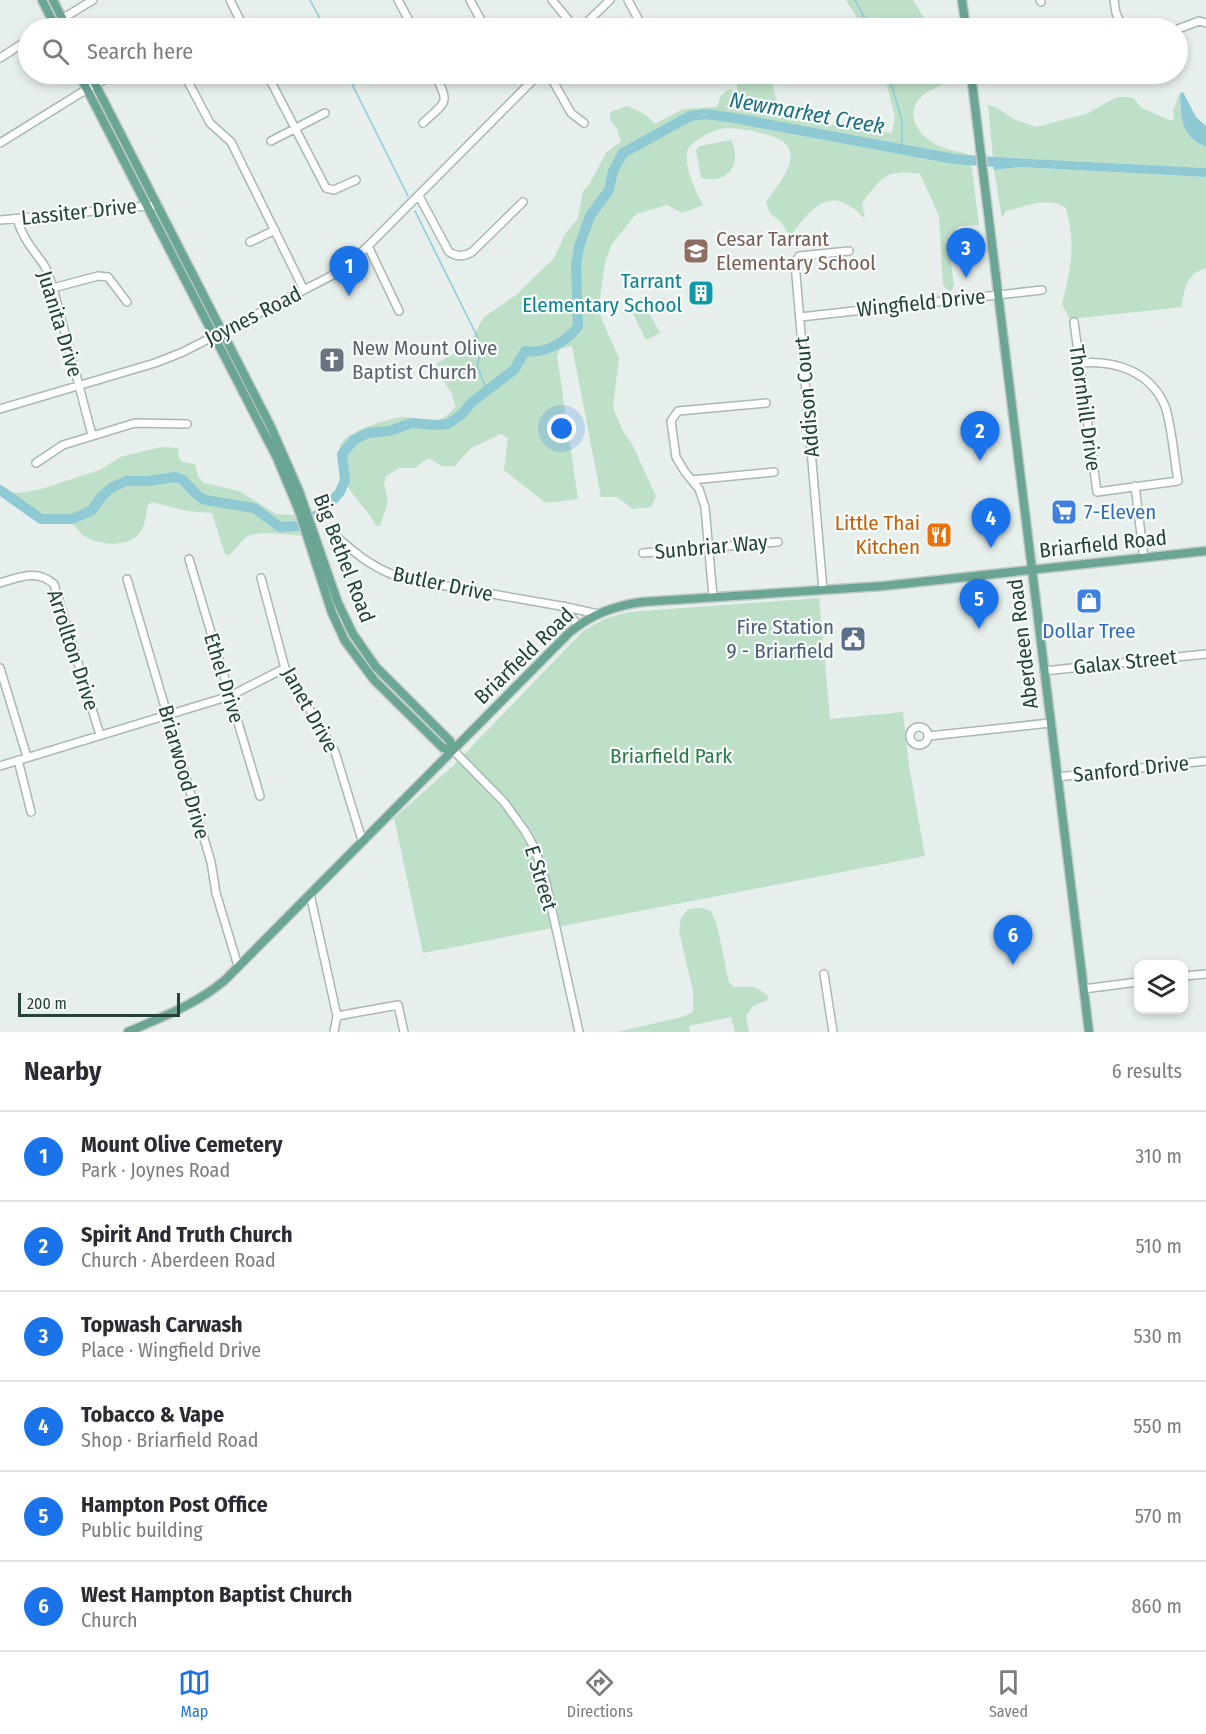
<!DOCTYPE html>
<html lang="en">
<head>
<meta charset="utf-8">
<style>
	body { margin:0; font-family:"Fira Sans Condensed",sans-serif; background:#f2f2f3; color:#2b2b33 }
	.controls { position:absolute; right:18px; bottom:18px; display:grid; overflow:hidden; border-radius:12px; box-shadow:0 3px 9px #0003 }
	.controls button { width:54px; height:54px; display:grid; place-items:center; padding:0; border:0; border-bottom:2px solid #e1e1e2; background:#fff; color:#2b2b33; font:30px sans-serif }
	.scale { position:absolute; left:18px; bottom:15px; width:162px; box-sizing:border-box; padding-left:6px; border:3px solid #24423a; border-top:0; font-size:16px; line-height:21px; white-space:nowrap; color:#24423a; -webkit-text-stroke:4px #f7fbf9; paint-order:stroke }
	.you { position:absolute; left:562px; top:429px; width:21px; height:21px; margin:-15px; border:4px solid #fff; border-radius:50%; background:#1a73e8; box-shadow:0 0 0 9px #1a73e833 }
	.badge { display:grid; place-items:center; width:39px; height:39px; border-radius:50%; background:#1a73e8; color:#fff; font-size:20px; font-weight:700 }
	.pin { position:absolute; translate:-50% -50px; filter:drop-shadow(0 2px 3px #0008) }
	.pin::after { content:''; position:absolute; top:32px; width:21px; height:18px; background:inherit; clip-path:polygon(0 0,100% 0,50% 100%) }
	.list { margin:0; padding:0; list-style:none }
	h2 { display:flex; justify-content:space-between; align-items:center; height:78px; margin:0; padding:0 24px; font-size:26px }
	h2 small { font-size:20px; font-weight:400; color:#7c7c81 }
	.list li { display:grid; grid-template-columns:39px 1fr auto; gap:18px; align-items:center; box-sizing:border-box; height:90px; padding:0 24px; border-top:2px solid #e1e1e2 }
	.list b { display:block; font-size:22px; white-space:nowrap }
	.list p { margin:0; font-size:20px; white-space:nowrap; color:#7c7c81 }
	.list em { font-size:20px; font-style:normal; color:#7c7c81 }
	.icon { flex:none; width:33px; height:33px; fill:none; stroke:currentColor; stroke-width:2; stroke-linecap:round; stroke-linejoin:round }
	.map { position:relative; flex:none; width:1206px; height:1032px; overflow:hidden }
	.search { position:absolute; background:#fff; box-shadow:0 3px 9px #0003; left:18px; right:18px; top:18px; height:66px; display:flex; align-items:center; gap:15px; box-sizing:border-box; padding:0 21px; border-radius:33px; color:#7c7c81; font-size:22px }
	.sheet { height:618px; background:#fff }
	nav { display:flex; justify-content:space-around; align-items:center; box-sizing:border-box; height:84px; border-top:2px solid #e1e1e2; background:#fff; font-size:16px; color:#7c7c81 }
	nav a { display:grid; justify-items:center; gap:3px }
	nav .on { color:#1a73e8 }
	.map>svg:first-child { display:block }
	.green { fill:#bfe0c8 }
	.water { fill:#8ec9d4 }
	.lines { fill:none; stroke-linecap:round; stroke-linejoin:round }
	.stream { stroke:#8ec9d4; stroke-width:1.5 }
	.river { stroke:#8ec9d4; stroke-width:10 }
	.minor-casing { stroke:#a8b8b2; stroke-width:10 }
	.major-casing { stroke:#c2cac8; stroke-width:11 }
	.minor { stroke:#fff; stroke-width:7 }
	.major { stroke:#6aa596; stroke-width:8 }
	.labels { text-anchor:middle; dominant-baseline:central; stroke-width:4.5; stroke-linejoin:round; paint-order:stroke }
	.street-label { font-size:21px; fill:#24423a; stroke:#f7fbf9 }
	.education-label { font-size:21px; fill:#785e54; stroke:#f7fbf9; text-anchor:start }
	.culture-label { font-size:21px; fill:#0d838f; stroke:#f7fbf9; text-anchor:end }
	.worship-label { font-size:21px; fill:#5b616d; stroke:#f7fbf9; text-anchor:start }
	.shop-label { font-size:21px; fill:#366cbe; stroke:#f7fbf9; text-anchor:start }
	.food-label { font-size:21px; fill:#c56008; stroke:#f7fbf9; text-anchor:end }
	.service-label { font-size:21px; fill:#4e5e75; stroke:#f7fbf9; text-anchor:end }
	.park-label { font-size:21px; fill:#2d7a4b; stroke:#f7fbf9 }
	.water-label { font-size:22px; font-style:italic; fill:#1c6f80; stroke:#f7fbf9 }
</style>
</head>
<body>
<div class="map">
<svg width="1206" height="1032" viewBox="0 0 1206 1032">
	<rect width="100%" height="100%" fill="#e6efeb"/>
	<!-- green -->
	<path class="green" d="M846,0H913L930,28H863Z
		M742,74H778L771,79L780,114L787,119L892,133L895,117L884,74H955L959,80C930,86 895,105 924,136C934,147 953,150 967,154L972,169L979,225L960,226L948,237L954,287L950,292L943,285L939,216L920,174C886,169 882,177 862,203L865,219C832,183 813,205 790,237L782,223L770,213L766,202C775,188 796,166 789,148C783,134 734,126 720,129C711,131 688,143 687,152C685,171 695,189 703,205L682,213L667,205L636,214L612,244L605,263L600,298L601,318L619,358L613,408L624,433L632,444L656,496L651,507L633,509L617,497H601L572,346L560,349L557,355L578,499L546,503L504,470L508,438L501,434L471,448L455,466H442L428,458L415,468H400L386,476L384,483L388,502L380,526H376C366,506 347,493 341,471C339,464 337,450 341,444C349,430 389,418 404,417C416,417 430,425 441,419C446,417 451,411 456,407C454,403 453,396 451,392C445,383 438,375 437,363L468,346L484,317L516,295L554,258L565,234L578,218L583,191L589,185L606,153L621,141L617,129L610,120V112L628,106L646,115L655,124L683,109L714,107L718,106L720,96L730,89L738,91L737,86Z
		M1180,93C1181,118 1180,136 1206,147V168L993,157L988,105L996,107L1013,119L1036,127L1086,114L1117,97H1129L1133,98L1142,108L1171,121L1174,118L1173,111Z
		M731,140C743,164 727,185 701,178L696,150L699,146Z
		M1020,167L1206,177V268C1186,274 1184,289 1182,307L1070,319L1062,304C1071,267 1076,246 1066,208C1047,196 1027,206 1006,211L1002,218L994,170Z
		M646,307L660,333L646,340L633,314Z
		M161,447L178,448L179,458L182,462L195,464L198,476L204,483L239,491L276,514L296,515L302,536C289,535 254,529 244,539C238,545 236,551 228,555L225,554L212,513L187,511L152,502L148,505C145,516 146,528 137,536C125,547 99,545 86,537C78,532 72,522 67,515H37L8,492L20,493L41,489L100,470L120,457Z
		M819,598L830,719L903,712L909,766L925,856L423,953L394,818L454,765L582,632L604,619L629,612Z
		M701,908L711,911L717,925L729,983L734,987C748,986 756,985 768,996V1000L753,1006L746,1016L749,1032H735L731,1017L689,1026L690,1032H617L682,1017L693,1012V991L679,931L681,918L688,909Z"/>
	<!-- water -->
	<path class="water" d="M1183,92L1196,117L1206,126V147C1180,136 1181,118 1180,93Z
		M993,157L1206,168V177L1020,167L994,170Z"/>
	<g class="lines">
		<!-- stream -->
		<path class="stream" d="M310,0L325,28
			M855,0L870,28
			M347,74L408,196
			M888,74L902,120V148
			M415,211L478,338L475,343L481,353L477,366L487,390
			M0,488L2,491"/>
		<!-- river -->
		<path class="river" d="M0,490L41,519H72L86,513L92,510L102,496L111,488L126,481H148L176,477L183,480L198,496L205,500L254,508L280,527L298,526L322,512L340,492L345,480L342,454L354,440L368,433L389,431L412,423L436,425L448,424L462,414L472,402L514,370L525,351C545,354 567,342 578,326L576,265L579,247L590,216L609,190L613,171L623,153L690,116L706,114L734,118L954,159L1008,163"/>
		<!-- minor casing -->
		<g class="minor-casing">
			<path id="minor" d="M230,0L244,28
				M398,0L413,28
				M470,0L483,24
				M552,0L575,28
				M628,0L643,28
				M1040,0L1041,2
				M1114,0L1116,13L1123,28
				M47,28L93,0
				M581,28L610,0
				M1178,29L1199,21L1206,23
				M0,58L28,40
				M184,74L210,123L231,142L304,290
				M267,74L326,188L334,190L356,180
				M549,74L571,113L584,123
				M423,123C447,100 450,105 435,74
				M271,141L325,113
				M0,143L87,89L115,74
				M419,196L449,252C457,257 464,257 472,252L523,202
				M17,219C23,239 32,248 44,265C48,271 50,280 53,288L92,435
				M0,220L158,205
				M250,242L275,230
				M368,246L399,311
				M53,288L98,276L108,277L127,302
				M800,317L1042,290
				M1074,322L1097,492L1178,481C1174,459 1172,426 1165,406C1150,371 1115,360 1079,363
				M0,409L155,363L183,352L329,277L345,267L368,246L539,74
				M36,463L63,445L135,423L187,424
				M692,480L774,472
				M1135,486L1144,558
				M336,536C358,556 377,571 406,579L561,606L568,612L578,626
				M643,553L778,542
				M189,559L260,796
				M261,578L285,668L335,752L362,840
				M127,579L211,862L216,893L238,966
				M0,583C19,577 37,569 54,584L100,735
				M823,590L795,263L799,256L849,251
				M713,597L705,507L699,489L685,472L676,457L671,421L678,411L766,403
				M562,606L598,614
				M0,668L27,757
				M1044,671L1206,654
				M910 736a9 9 0 1 1 18 0a9 9 0 1 1-18 0Z
				M929,736L1050,723
				M453,750L504,802L525,831L535,849L546,883L579,1032
				M18,760L31,812
				M0,766L230,696L285,668
				M1057,777L1206,761
				M310,894L337,1016L334,1032
				M824,974L833,1032
				M1184,976L1206,974
				M1083,989L1138,982
				M337,1016L398,1005L404,1032"/>
		</g>
		<!-- major casing -->
		<g class="major-casing">
			<path id="major" d="M42,0L56,28
				M53,0L67,28
				M962,0L966,28
				M79,74L277,458L299,511L332,613L345,641L374,680L443,748L453,750
				M90,74L271,427L299,491L338,603L353,634L376,667L450,741L453,750
				M971,74L1089,1032
				M128,1032C162,1017 197,1004 225,980L570,632C592,614 614,606 642,602L883,586L1206,551"/>
		</g>
		<!-- minor -->
		<use href="#minor" class="minor"/>
		<!-- major -->
		<use href="#major" class="major"/>
	</g>
	<!-- icons -->
	<defs>
		<g id="school-square" transform="scale(1.35)"><rect x="-9" y="-9" width="18" height="18" rx="4" fill="#8d6e63" stroke="#f7fbf9"/><path d="M0-5L7-2L0 1L-7-2ZM-4 1L0 2.5L4 1V4Q0 6-4 4Z" fill="#fff"/></g>
		<g id="building-square" transform="scale(1.35)"><rect x="-9" y="-9" width="18" height="18" rx="4" fill="#0f9aa8" stroke="#f7fbf9"/><path d="M-4-6H4V6H1V3H-1V6H-4ZM-2.5-4.3h1.7v1.8h-1.7ZM.8-4.3h1.7v1.8H.8ZM-2.5-1h1.7V.8h-1.7ZM.8-1h1.7V.8H.8Z" fill="#fff"/></g>
		<g id="church-square" transform="scale(1.35)"><rect x="-9" y="-9" width="18" height="18" rx="4" fill="#6b7280" stroke="#f7fbf9"/><path d="M-1.2-6h2.4v3.5h3.3v2.4h-3.3V6h-2.4V-.1h-3.3v-2.4h3.3Z" fill="#fff"/></g>
		<g id="supermarket-square" transform="scale(1.35)"><rect x="-9" y="-9" width="18" height="18" rx="4" fill="#3f7fe0" stroke="#f7fbf9"/><path d="M-6-5.5h2.5l.6 2H6L4.5 2H-2.5L-4.4-4H-6ZM-1.5 3.2a1.3 1.3 0 1 0 .1 0ZM3 3.2a1.3 1.3 0 1 0 .1 0Z" fill="#fff"/></g>
		<g id="restaurant-square" transform="scale(1.35)"><rect x="-9" y="-9" width="18" height="18" rx="4" fill="#e8710a" stroke="#f7fbf9"/><path d="M-5-6h1v4h1v-4h1v4h1v-4h1v5L-1.5 .5V6h-2V.5L-5-1ZM5-6V6H3V1.5H1.5Q1.5-4 5-6Z" fill="#fff"/></g>
		<g id="shop-square" transform="scale(1.35)"><rect x="-9" y="-9" width="18" height="18" rx="4" fill="#3f7fe0" stroke="#f7fbf9"/><path d="M-5-2.5h2.3a2.7 3.5 0 0 1 5.4 0H5L5.5 6h-11ZM-1.5-2.5h3a1.5 2.3 0 0 0-3 0Z" fill="#fff"/></g>
		<g id="civic-square" transform="scale(1.35)"><rect x="-9" y="-9" width="18" height="18" rx="4" fill="#5c6f8a" stroke="#f7fbf9"/><path d="M-.6-6.5H3V-4.5H.6V-3L4-1V1h2V6H-6V1h2V-1L-.6-3ZM-1.2 2.5V6h2.4V2.5Z" fill="#fff"/></g>
	</defs>
	<g fill-rule="evenodd">
		<use href="#school-square" x="696" y="251"/>
		<use href="#building-square" x="701" y="293"/>
		<use href="#church-square" x="332" y="360"/>
		<use href="#supermarket-square" x="1064" y="512"/>
		<use href="#restaurant-square" x="939" y="535"/>
		<use href="#shop-square" x="1089" y="601"/>
		<use href="#civic-square" x="853" y="639"/>
	</g>
	<g class="labels">
		<!-- street labels -->
		<g class="street-label">
			<text transform="translate(79 212) rotate(-6)">Lassiter Drive</text>
			<text transform="translate(921 303) rotate(-6)">Wingfield Drive</text>
			<text transform="translate(253 316) rotate(-27)">Joynes Road</text>
			<text transform="translate(60 324) rotate(73)">Juanita Drive</text>
			<text transform="translate(807 397) rotate(-95)">Addison Court</text>
			<text transform="translate(1085 408) rotate(82)">Thornhill Drive</text>
			<text transform="translate(1103 544) rotate(-6)">Briarfield Road</text>
			<text transform="translate(711 547) rotate(-5)">Sunbriar Way</text>
			<text transform="translate(344 558) rotate(69)">Big Bethel Road</text>
			<text transform="translate(443 584) rotate(12)">Butler Drive</text>
			<text transform="translate(1023 644) rotate(-97)">Aberdeen Road</text>
			<text transform="translate(73 650) rotate(72)">Arrollton Drive</text>
			<text transform="translate(524 656) rotate(-44)">Briarfield Road</text>
			<text transform="translate(1125 662) rotate(-6)">Galax Street</text>
			<text transform="translate(224 678) rotate(73)">Ethel Drive</text>
			<text transform="translate(310 710) rotate(61)">Janet Drive</text>
			<text transform="translate(1131 769) rotate(-6)">Sanford Drive</text>
			<text transform="translate(184 772) rotate(74)">Briarwood Drive</text>
			<text transform="translate(541 878) rotate(73)">E Street</text>
		</g>
		<!-- education labels -->
		<g class="education-label">
			<text x="716" y="239">Cesar Tarrant<tspan x="716" dy="24">Elementary School</tspan></text>
		</g>
		<!-- culture labels -->
		<g class="culture-label">
			<text x="682" y="281">Tarrant<tspan x="682" dy="24">Elementary School</tspan></text>
		</g>
		<!-- worship labels -->
		<g class="worship-label">
			<text x="352" y="348">New Mount Olive<tspan x="352" dy="24">Baptist Church</tspan></text>
		</g>
		<!-- shop labels -->
		<g class="shop-label">
			<text x="1084" y="512">7-Eleven</text>
			<text x="1089" y="631" text-anchor="middle">Dollar Tree</text>
		</g>
		<!-- food labels -->
		<g class="food-label">
			<text x="920" y="523">Little Thai<tspan x="920" dy="24">Kitchen</tspan></text>
		</g>
		<!-- service labels -->
		<g class="service-label">
			<text x="834" y="627">Fire Station<tspan x="834" dy="24">9 - Briarfield</tspan></text>
		</g>
		<!-- park labels -->
		<g class="park-label">
			<text x="671" y="756">Briarfield Park</text>
		</g>
		<!-- water labels -->
		<g class="water-label">
			<text transform="translate(807 113) rotate(10)">Newmarket Creek</text>
		</g>
	</g>
</svg>
<div class="controls">
<button><svg class="icon" aria-label="layers" viewBox="0 0 24 24"><path d="M12 4l9 5-9 5-9-5zM3 14l9 5 9-5"/></svg></button>
</div>
<div class="scale">200 m</div>
<div class="you"></div>
<div class="pin badge" style="left:349px;top:296px">1</div>
<div class="pin badge" style="left:980px;top:461px">2</div>
<div class="pin badge" style="left:966px;top:278px">3</div>
<div class="pin badge" style="left:991px;top:548px">4</div>
<div class="pin badge" style="left:979px;top:629px">5</div>
<div class="pin badge" style="left:1013px;top:965px">6</div>
<div class="search"><svg class="icon" aria-label="search" viewBox="0 0 24 24"><circle cx="10" cy="10" r="6"/><path d="M15 15l6 6"/></svg>Search here</div>
</div>
<section class="sheet">
<h2>Nearby<small>6 results</small></h2>
<ul class="list">
<li><span class="badge">1</span><div><b>Mount Olive Cemetery</b><p>Park · Joynes Road</p></div><em>310 m</em></li>
<li><span class="badge">2</span><div><b>Spirit And Truth Church</b><p>Church · Aberdeen Road</p></div><em>510 m</em></li>
<li><span class="badge">3</span><div><b>Topwash Carwash</b><p>Place · Wingfield Drive</p></div><em>530 m</em></li>
<li><span class="badge">4</span><div><b>Tobacco &amp; Vape</b><p>Shop · Briarfield Road</p></div><em>550 m</em></li>
<li><span class="badge">5</span><div><b>Hampton Post Office</b><p>Public building</p></div><em>570 m</em></li>
<li><span class="badge">6</span><div><b>West Hampton Baptist Church</b><p>Church</p></div><em>860 m</em></li>
</ul>
</section>
<nav>
<a class="on"><svg class="icon" aria-label="map" viewBox="0 0 24 24"><path d="M3 6l6-2 6 2 6-2v14l-6 2-6-2-6 2zM9 4v14M15 6v14"/></svg>Map</a>
<a><svg class="icon" aria-label="directions" viewBox="0 0 24 24"><path d="M12 3l9 9-9 9-9-9zM9 14v-3h6M13 9l2 2-2 2"/></svg>Directions</a>
<a><svg class="icon" aria-label="saved" viewBox="0 0 24 24"><path d="M7 4h10v16l-5-4-5 4z"/></svg>Saved</a>
</nav>
</body>
</html>
